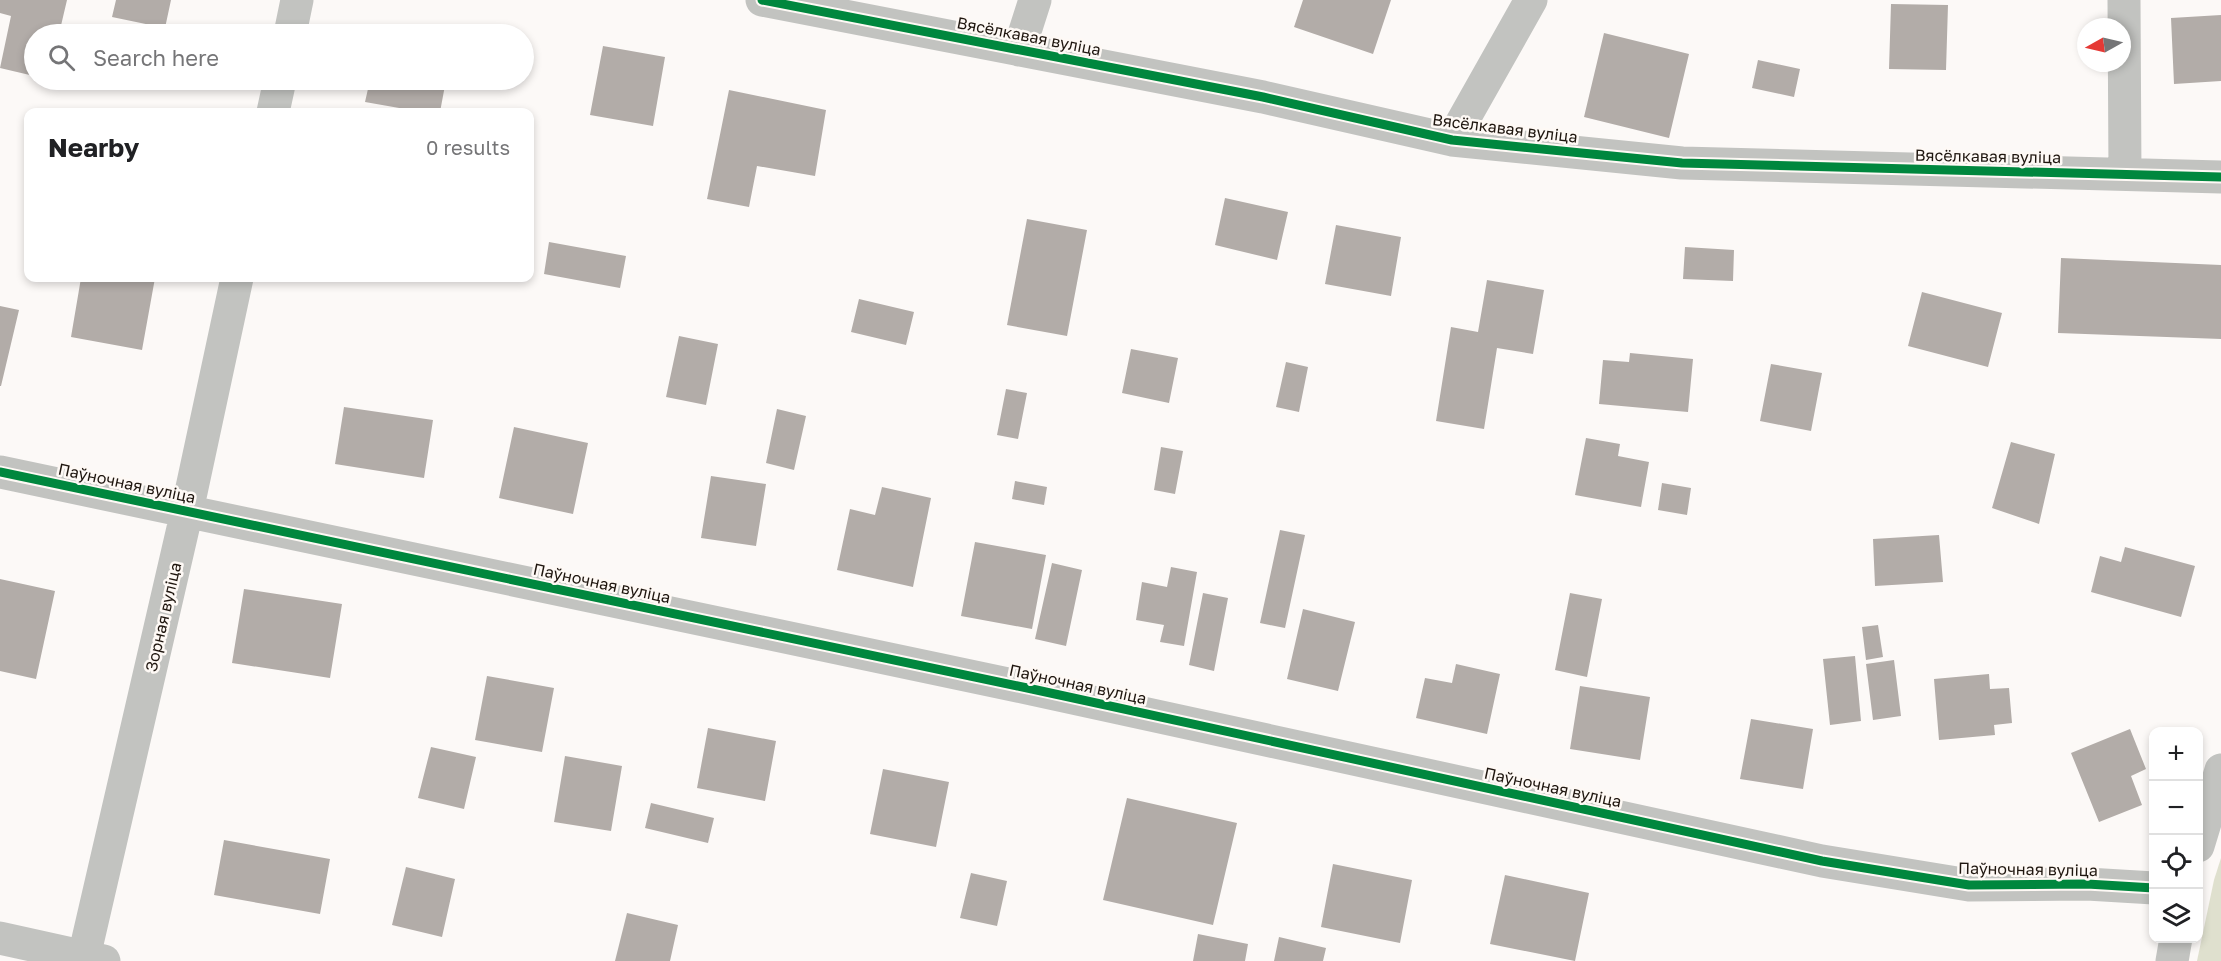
<!DOCTYPE html>
<html lang="en">
<head>
<meta charset="utf-8">
<style>
	body { margin:0; font-family:"Golos Text",sans-serif; background:#f6f6f6; color:#202124 }
	.controls { position:absolute; right:18px; bottom:18px; display:grid; overflow:hidden; border-radius:12px; box-shadow:0 3px 9px #0003 }
	.controls button { width:54px; height:54px; display:grid; place-items:center; padding:0; border:0; border-bottom:2px solid #e0e0e0; background:#fff; color:#202124; font:30px sans-serif }
	.compass { position:absolute; left:2077px; top:18px; width:54px; height:54px; border-radius:50%; background:#fff; box-shadow:0 3px 9px #0003; rotate:262deg }
	.list { margin:0; padding:0; list-style:none }
	h2 { display:flex; justify-content:space-between; align-items:center; height:78px; margin:0; padding:0 24px; font-size:26px }
	h2 small { font-size:20px; font-weight:400; color:#757577 }
	.icon { flex:none; width:33px; height:33px; fill:none; stroke:currentColor; stroke-width:2; stroke-linecap:round; stroke-linejoin:round }
	.map { position:relative; flex:none; width:2221px; height:961px; overflow:hidden }
	.search { position:absolute; background:#fff; box-shadow:0 3px 9px #0003; left:24px; top:24px; width:510px; height:66px; display:flex; align-items:center; gap:15px; box-sizing:border-box; padding:0 21px; border-radius:33px; color:#757577; font-size:22px }
	.panel { position:absolute; background:#fff; box-shadow:0 3px 9px #0003; left:24px; top:108px; width:510px; height:174px; border-radius:12px }
	.map>svg:first-child { display:block }
	.forest { fill:#dfe0ce }
	.building { fill:#b2aca8 }
	.lines { fill:none; stroke-linecap:round; stroke-linejoin:round }
	.minor { stroke:#c2c3c0; stroke-width:33 }
	.cycleway-casing { stroke:#fef9f5; stroke-width:13 }
	.cycleway { stroke:#00873e; stroke-width:9 }
	.labels { text-anchor:middle; dominant-baseline:central; stroke-width:5; stroke-linejoin:round; paint-order:stroke }
	.street-label { font-size:16px; fill:#1f160f; stroke:#fef9f5 }
</style>
</head>
<body>
<div class="map">
<svg width="2221" height="961" viewBox="0 0 2221 961">
	<rect width="100%" height="100%" fill="#fcf9f7"/>
	<!-- forest -->
	<path class="forest" d="M2221,858V961H2197L2214,880Z"/>
	<!-- building -->
	<path class="building" d="M0,0H67L59,34H34V76L0,68L11,16L0,13Z
		M116,0H171L165,28L112,17Z
		M1303,0H1391L1373,54L1294,27Z
		M1891,4L1948,5L1946,70L1889,69Z
		M2221,15V81L2174,84L2171,18Z
		M1604,33L1689,54L1669,138L1584,117Z
		M603,46L665,57L653,126L590,115Z
		M1758,60L1800,69L1794,97L1752,88Z
		M370,80H446L440,112H422L365,102Z
		M729,90L826,110L815,176L757,166L749,207L707,199Z
		M1225,198L1288,212L1277,260L1215,245Z
		M1027,219L1087,230L1067,336L1007,325Z
		M1336,225L1401,237L1391,296L1325,284Z
		M549,242L626,256L620,288L544,274Z
		M1685,247L1734,250L1733,281L1683,279Z
		M2061,258L2221,265V339L2058,333Z
		M81,278H155L142,350L71,337Z
		M1487,280L1544,290L1533,354L1497,348L1484,429L1436,421L1451,327L1478,332Z
		M1922,292L2002,313L1988,367L1908,346Z
		M859,299L914,312L906,345L851,332Z
		M0,306L19,310L1,386H0Z
		M679,336L718,344L706,405L666,397Z
		M1131,349L1178,358L1169,403L1122,393Z
		M1630,353L1693,359L1688,412L1599,404L1603,360L1629,362Z
		M1286,362L1308,367L1299,412L1276,407Z
		M1771,364L1822,373L1811,431L1760,421Z
		M1006,389L1027,393L1018,439L997,435Z
		M344,407L433,420L424,478L335,464Z
		M777,409L806,416L794,470L766,463Z
		M514,427L588,443L573,514L499,498Z
		M1586,438L1620,444L1618,456L1649,462L1641,507L1575,495Z
		M2011,442L2055,454L2039,524L1992,508Z
		M1161,447L1183,451L1175,494L1154,490Z
		M711,476L766,484L756,546L701,538Z
		M1015,481L1047,487L1044,505L1012,499Z
		M1662,483L1691,488L1687,515L1658,510Z
		M882,487L931,498L913,587L837,570L850,509L875,515Z
		M1280,530L1305,535L1285,628L1260,623Z
		M1939,535L1943,582L1875,586L1873,539Z
		M975,542L1046,555L1032,629L961,616Z
		M2125,547L2195,566L2181,617L2091,592L2100,556L2121,562Z
		M1052,563L1082,570L1066,646L1035,639Z
		M1171,567L1197,572L1184,646L1160,642L1164,625L1136,620L1142,582L1167,587Z
		M0,579L55,591L36,679L0,671Z
		M244,589L342,604L330,678L232,663Z
		M1203,593L1228,598L1214,671L1189,665Z
		M1570,593L1602,599L1587,677L1555,670Z
		M1303,609L1355,622L1338,691L1287,679Z
		M1878,625L1883,657L1866,660L1862,627Z
		M1855,656L1861,721L1830,725L1823,659Z
		M1894,660L1901,716L1873,720L1866,664Z
		M1456,664L1500,674L1487,734L1416,718L1425,678L1452,683Z
		M1989,674L1990,689L2009,688L2012,723L1994,725L1995,735L1939,740L1934,679Z
		M487,676L554,688L542,752L475,740Z
		M1580,686L1650,697L1640,760L1570,749Z
		M1751,719L1813,729L1803,789L1740,779Z
		M708,728L776,741L765,801L697,788Z
		M2130,729L2146,769L2131,776L2142,805L2099,822L2071,753Z
		M431,747L476,757L464,809L418,798Z
		M565,756L622,766L611,831L554,822Z
		M883,769L949,782L936,847L870,834Z
		M1127,798L1237,823L1213,925L1103,900Z
		M651,803L714,818L708,843L645,828Z
		M224,840L330,859L320,914L214,895Z
		M1333,864L1412,880L1400,943L1321,927Z
		M406,867L455,879L442,937L392,925Z
		M971,873L1007,881L997,926L960,918Z
		M1505,875L1589,893L1575,961L1490,944Z
		M627,913L678,925L670,961H615Z
		M1198,934L1248,944L1245,961H1193Z
		M1279,937L1326,948L1323,961H1274Z"/>
	<g class="lines">
		<!-- minor -->
		<path class="minor" d="M762,0L1263,97L1452,140L1682,163L2221,177
			M2124,0L2125,174
			M290,34L297,0
			M1019,50L1035,0
			M273,112L280,80
			M1452,140L1531,0
			M0,472L1032,689L1822,861L1969,885L2087,884L2154,888
			M2198,846L2221,770
			M0,938L104,961
			M83,961L187,511L237,278
			M2172,961L2176,938"/>
		<!-- cycleway casing -->
		<g class="cycleway-casing">
			<path id="cycleway" d="M762,0L1263,97L1452,140L1682,163L2221,177
				M0,472L1032,689L1822,861L1969,885L2087,884L2154,888"/>
		</g>
		<!-- cycleway -->
		<use href="#cycleway" class="cycleway"/>
	</g>
	<g class="labels">
		<!-- street labels -->
		<g class="street-label">
			<text transform="translate(1029 36) rotate(11)">Вясёлкавая вуліца</text>
			<text transform="translate(1505 128) rotate(7)">Вясёлкавая вуліца</text>
			<text transform="translate(1988 156) rotate(1)">Вясёлкавая вуліца</text>
			<text transform="translate(127 483) rotate(12)">Паўночная вуліца</text>
			<text transform="translate(602 583) rotate(12)">Паўночная вуліца</text>
			<text transform="translate(163 617) rotate(-77)">Зорная вуліца</text>
			<text transform="translate(1078 684) rotate(12)">Паўночная вуліца</text>
			<text transform="translate(1553 787) rotate(12)">Паўночная вуліца</text>
			<text transform="translate(2028 869) rotate(1)">Паўночная вуліца</text>
		</g>
	</g>
</svg>
<div class="controls">
<button>+</button>
<button>−</button>
<button><svg class="icon" aria-label="locate" viewBox="0 0 24 24"><circle cx="12" cy="12" r="6"/><path d="M12 2v4M12 18v4M2 12h4M18 12h4"/></svg></button>
<button><svg class="icon" aria-label="layers" viewBox="0 0 24 24"><path d="M12 4l9 5-9 5-9-5zM3 14l9 5 9-5"/></svg></button>
</div>
<svg class="compass" viewBox="-18 -18 36 36"><path d="M0-13l5 13h-10z" fill="#e53935"/><path d="M0 13l5-13h-10z" fill="#757577"/></svg>
<div class="search"><svg class="icon" aria-label="search" viewBox="0 0 24 24"><circle cx="10" cy="10" r="6"/><path d="M15 15l6 6"/></svg>Search here</div>
<section class="panel">
<h2>Nearby<small>0 results</small></h2>
<ul class="list">
</ul>
</section>
</div>
</body>
</html>
